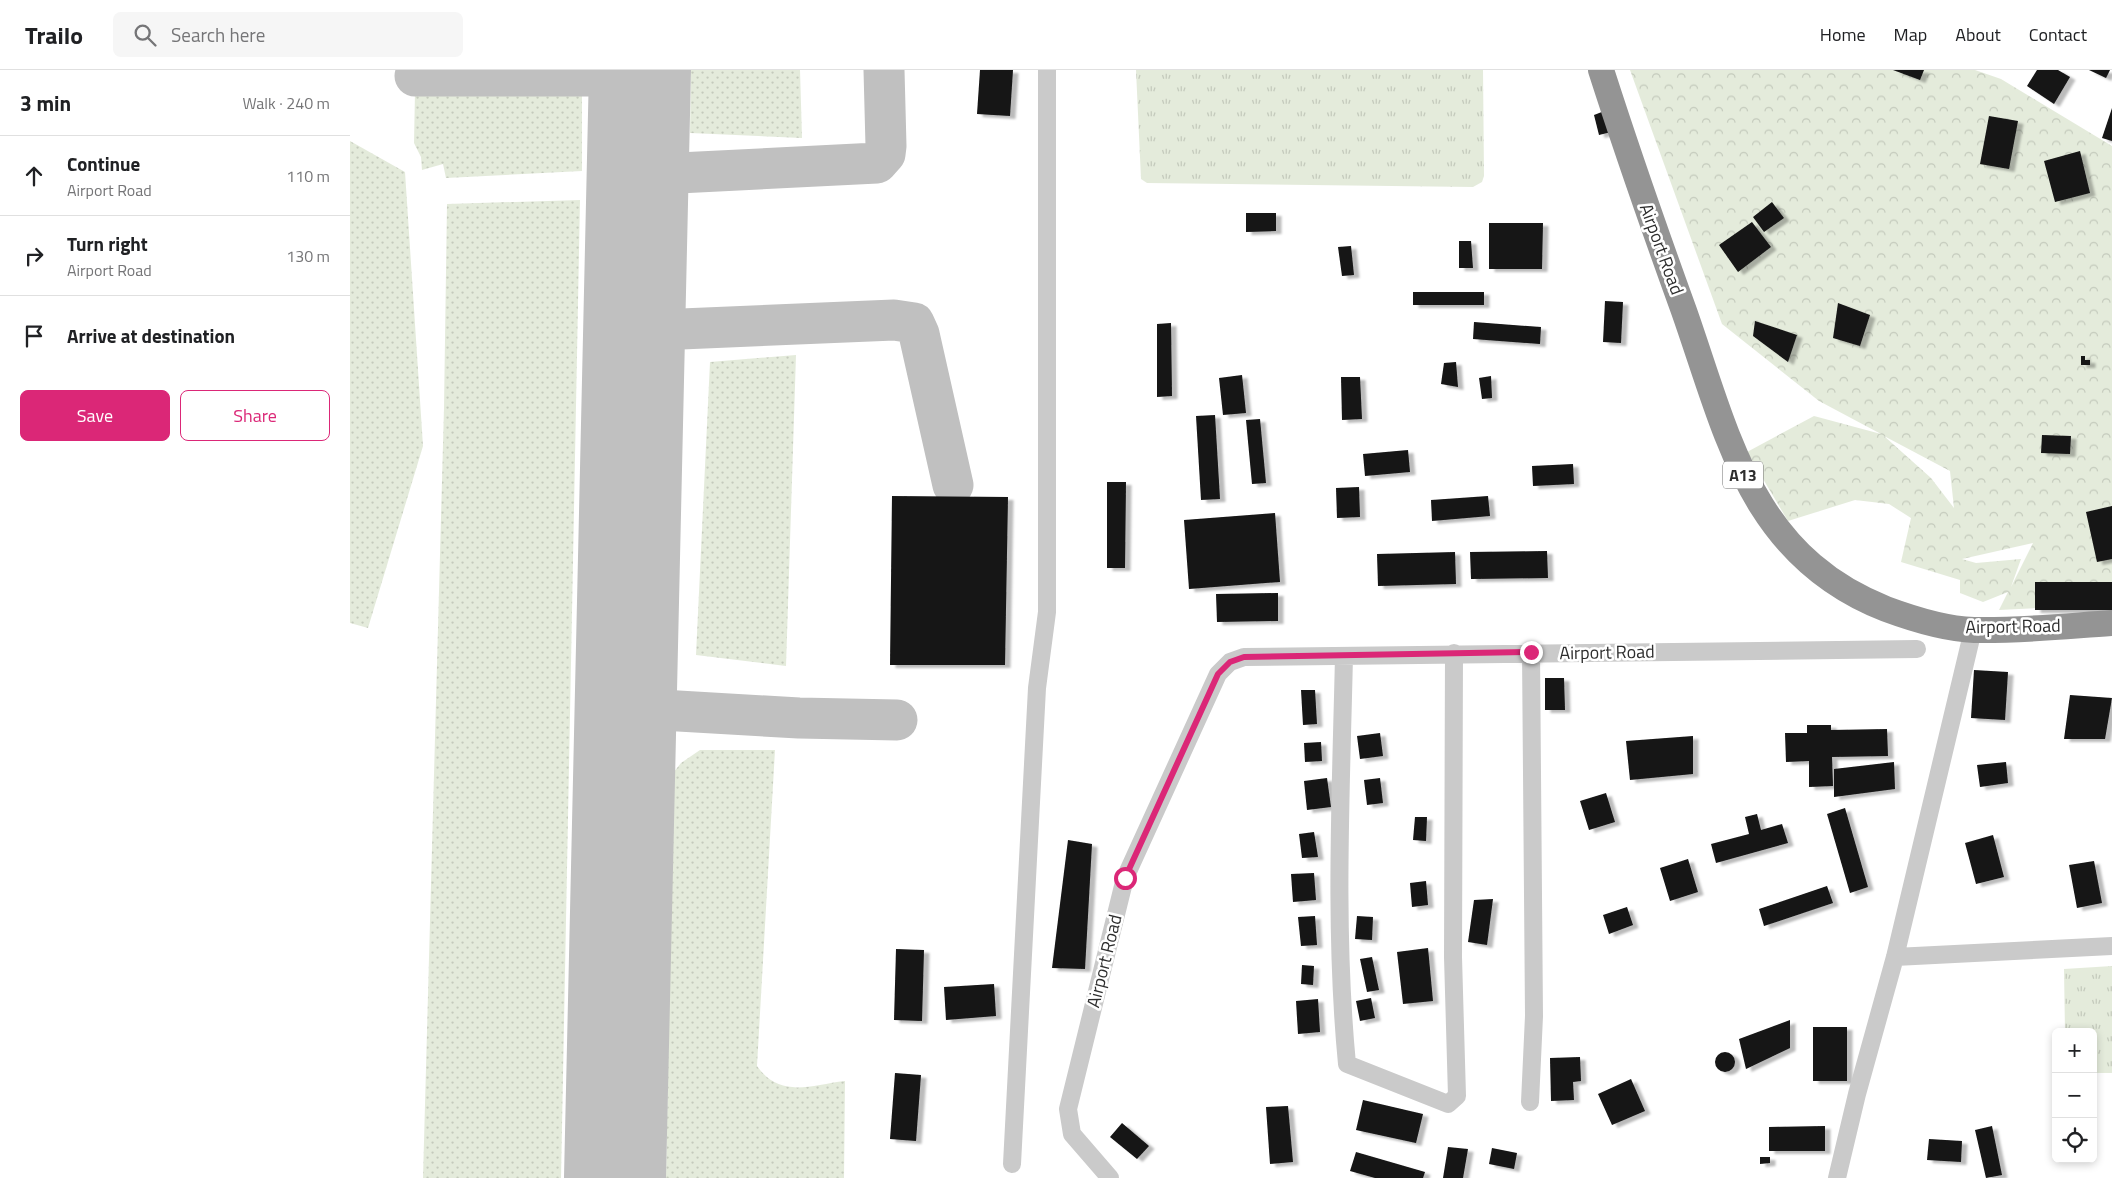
<!DOCTYPE html>
<html lang="en">
<head>
<meta charset="utf-8">
<style>
	body { margin:0; font-family:"Titillium Web",sans-serif; background:#f6f6f6; color:#202124 }
	.controls { position:absolute; right:15px; bottom:15px; display:grid; overflow:hidden; border-radius:8px; box-shadow:0 2px 8px #0003 }
	.controls button { width:45px; height:45px; display:grid; place-items:center; padding:0; border:0; border-bottom:1px solid #e0e0e0; background:#fff; color:#202124; font:25px sans-serif }
	.stop { position:absolute; width:15px; height:15px; margin:-11px; border:4px solid #db2777; border-radius:50%; background:#fff }
	.stop.end { background:#db2777; border-color:#fff; box-shadow:0 1px 5px #0008 }
	.list { margin:0; padding:0; list-style:none }
	h2 { display:flex; justify-content:space-between; align-items:center; height:65px; margin:0; padding:0 20px; font-size:21px }
	h2 small { font-size:16px; font-weight:400; color:#757577 }
	.list li { display:grid; grid-template-columns:32px 1fr auto; gap:15px; align-items:center; box-sizing:border-box; height:80px; padding:0 20px; border-top:1px solid #e0e0e0 }
	.list b { display:block; font-size:19px; white-space:nowrap }
	.list p { margin:0; font-size:16px; white-space:nowrap; color:#757577 }
	.list em { font-size:16px; font-style:normal; color:#757577 }
	.actions { display:flex; gap:10px; padding:15px 20px }
	.actions a { flex:1; padding:11px 0; border:1px solid #db2777; border-radius:8px; text-align:center; font-size:18px; color:#db2777 }
	.actions .main { background:#db2777; color:#fff }
	.icon { flex:none; width:28px; height:28px; fill:none; stroke:currentColor; stroke-width:2; stroke-linecap:round; stroke-linejoin:round }
	.map { position:relative; flex:none; width:1762px; height:1108px; overflow:hidden }
	header { display:flex; align-items:center; gap:30px; box-sizing:border-box; height:70px; padding:0 25px; background:#fff; border-bottom:1px solid #e0e0e0 }
	header strong { font-size:24px }
	nav { display:flex; gap:28px; margin-inline-start:auto; font-size:18px }
	.search { width:350px; height:45px; background:#f6f6f6; display:flex; align-items:center; gap:12px; box-sizing:border-box; padding:0 18px; border-radius:8px; color:#757577; font-size:19px }
	main { display:flex }
	aside { flex:1; background:#fff }
	.map>svg:first-child { display:block }
	.grass { fill:url(#grass-dots) }
	.forest { fill:url(#forest-crowns); fill-rule:evenodd }
	.park { fill:url(#park-tufts) }
	.lines { fill:none; stroke-linecap:round; stroke-linejoin:round }
	.taxiway { stroke:#c0c0c0; stroke-width:41 }
	.runway { stroke:#c0c0c0; stroke-width:102 }
	.building { fill:#141414; filter:url(#shadow) }
	.minor { stroke:#cacaca; stroke-width:18 }
	.highway { stroke:#949494; stroke-width:26 }
	.route { stroke:#db2777; stroke-width:6 }
	.labels { text-anchor:middle; dominant-baseline:central; stroke-width:5; stroke-linejoin:round; paint-order:stroke }
	.shield { fill:#fff; stroke:#6c6c6c; stroke-width:1 }
	.shield-label { font-size:16px; font-weight:bold; fill:#2d2d2d }
	.street-label { font-size:18px; fill:#2d2d2d; stroke:#fff }
</style>
</head>
<body>
<header>
<strong>Trailo</strong>
<div class="search"><svg class="icon" aria-label="search" viewBox="0 0 24 24"><circle cx="10" cy="10" r="6"/><path d="M15 15l6 6"/></svg>Search here</div>
<nav><a>Home</a><a>Map</a><a>About</a><a>Contact</a></nav>
</header>
<main>
<aside>
<h2>3 min<small>Walk · 240 m</small></h2>
<ul class="list">
<li><svg class="icon" aria-label="ahead" viewBox="0 0 24 24"><path d="M12 20V5M6 11l6-6 6 6"/></svg><div><b>Continue</b><p>Airport Road</p></div><em>110 m</em></li>
<li><svg class="icon" aria-label="right" viewBox="0 0 24 24"><path d="M7 20v-9h11M14 6l5 5-5 5"/></svg><div><b>Turn right</b><p>Airport Road</p></div><em>130 m</em></li>
<li><svg class="icon" aria-label="arrive" viewBox="0 0 24 24"><path d="M6 21V4h12l-3 4 3 4H6"/></svg><div><b>Arrive at destination</b></div></li>
</ul>
<div class="actions"><a class="main">Save</a><a>Share</a></div>
</aside>
<div class="map">
<svg width="1762" height="1108" viewBox="0 0 1762 1108">
	<defs>
		<pattern id="grass-dots" width="8" height="8" patternUnits="userSpaceOnUse" patternTransform="scale(1.25)"><rect width="8" height="8" fill="#e4ebdb"/><path d="M2 2h.1M6 6h.1" fill="none" stroke="#c4cabc" stroke-width="1.8" stroke-linecap="round"/></pattern>
		<pattern id="forest-crowns" width="20" height="18" patternUnits="userSpaceOnUse" patternTransform="scale(1.25)"><rect width="20" height="18" fill="#e4ebdb"/><path d="M2 6a3 3 0 1 1 6 0M12 15a3 3 0 1 1 6 0" fill="none" stroke="#c4cabc"/></pattern>
		<pattern id="park-tufts" width="24" height="20" patternUnits="userSpaceOnUse" patternTransform="scale(1.25)"><rect width="24" height="20" fill="#e4ebdb"/><path d="M3 7l-1-3M5 7V3M7 7l1-3M15 17l-1-3M17 17v-4M19 17l1-3" fill="none" stroke="#c4cabc"/></pattern>
		<filter id="shadow"><feDropShadow dx="5.5" dy="3" stdDeviation="1" flood-color="#0004"/></filter>
	</defs>
	<rect width="100%" height="100%" fill="#fff"/>
	<!-- grass -->
	<path class="grass" d="M341,0H450L452,68L340,63Z
		M65,22L232,25V101L96,108L93,94L72,100L71,87L64,73Z
		M0,71L55,102L73,376L18,558L0,553Z
		M230,130L211,1108H73L94,338L97,134Z
		M446,285L436,596L346,585L360,292Z
		M350,680H425L407,996C430,1029 460,1015 495,1011L494,1108H316L323,703L331,693Z"/>
	<!-- forest -->
	<path class="forest" d="M1280,0H1625L1651,9L1762,76V534L1649,540L1658,522L1633,532L1610,523V510L1551,492L1561,448L1539,434L1505,430L1438,451L1397,382L1464,346L1531,364L1469,331L1372,254ZM1534,366L1600,401L1604,438L1581,408ZM1683,473L1661,517L1671,489L1626,493L1612,489Z"/>
	<!-- park -->
	<path class="park" d="M786,0H1133L1134,106L1132,112L1123,117L797,113L791,109Z
		M1762,896V1003H1743V962H1715L1714,899Z"/>
	<g class="lines">
		<!-- taxiway -->
		<path class="taxiway" d="M65,6H290
			M288,105L527,93L535,84L536,76L534,0
			M284,261L544,250L564,253L569,264L603,415
			M276,623L287,636L294,639L449,648L547,650"/>
		<!-- runway -->
		<path class="runway" d="M265,1108L290,0"/>
	</g>
	<!-- building -->
	<path class="building" d="M630,0H663L660,46L627,44Z
		M1543,0H1574L1570,10Z
		M1687,0H1708L1720,7L1704,34L1677,16Z
		M1739,0H1760L1756,8Z
		M1762,38V71L1752,68Z
		M1257,40L1265,61L1249,65L1244,45Z
		M1639,46L1668,51L1659,99L1630,94Z
		M1730,81L1740,123L1705,132L1694,91Z
		M1422,132L1434,148L1414,162L1403,147Z
		M896,143H926V161L896,162Z
		M1402,152L1421,177L1388,202L1369,175Z
		M1139,153H1193L1192,199H1139Z
		M1109,171H1121L1123,198H1109Z
		M1001,176L1004,205L992,206L988,177Z
		M1063,222H1134V235H1063Z
		M1255,231L1273,232L1271,273L1253,272Z
		M1488,233L1520,245L1510,276L1483,268Z
		M1405,251L1447,265L1438,292L1403,266Z
		M1124,252L1191,257L1190,274L1123,269Z
		M821,253L822,326L807,327V254Z
		M1731,286H1735V290H1740V295H1731Z
		M1106,292L1108,317L1091,314L1094,293Z
		M892,305L896,343L873,345L869,308Z
		M1141,306L1142,328L1132,329L1129,308Z
		M991,307H1010L1012,349L992,350Z
		M865,345L870,429L851,430L846,346Z
		M910,349L916,413L902,414L896,350Z
		M1692,365L1721,366L1720,384L1691,383Z
		M1058,380L1060,402L1015,406L1013,384Z
		M1223,394L1224,414L1183,416L1182,396Z
		M757,412H776L775,498H757Z
		M1009,417L1010,447L987,448L986,418Z
		M542,426L658,427L655,595H540Z
		M1138,426L1140,446L1082,451L1081,430Z
		M1762,436V489L1747,492L1736,442Z
		M925,443L930,512L839,519L834,450Z
		M1197,481L1198,508L1121,509L1120,482Z
		M1105,482L1106,514L1028,516L1027,484Z
		M1685,512H1762V540H1685Z
		M928,523V551L867,552L866,524Z
		M1624,600L1658,602L1655,650L1621,648Z
		M1195,608H1214L1215,640H1195Z
		M951,620H965L967,654L953,655Z
		M1720,625L1762,628L1755,669H1714Z
		M1457,655H1481V660L1537,659L1538,686L1482,687L1483,716L1459,717V691L1436,692L1435,663H1457Z
		M1030,663L1033,686L1010,689L1007,666Z
		M1343,666V704L1280,710L1276,671Z
		M971,672L972,691L955,692L954,673Z
		M1544,692L1545,719L1484,727V699Z
		M1656,692L1658,713L1630,717L1627,695Z
		M977,708L981,737L957,740L954,711Z
		M1030,708L1033,733L1017,735L1014,710Z
		M1256,723L1265,752L1239,760L1230,731Z
		M1495,738L1518,817L1500,823L1477,744Z
		M1407,744L1411,760L1432,754L1438,773L1366,793L1361,774L1399,764L1395,747Z
		M1065,747H1077L1076,771L1063,770Z
		M964,762L968,787L952,788L949,764Z
		M1643,765L1654,807L1626,814L1615,773Z
		M718,770L742,774L735,899L702,898Z
		M1338,789L1348,822L1320,831L1310,798Z
		M1744,791L1752,833L1727,838L1719,795Z
		M964,803L966,830L943,832L941,804Z
		M1076,811L1078,835L1062,837L1060,813Z
		M1477,816L1483,833L1414,856L1409,839Z
		M1143,829L1137,875L1118,872L1124,830Z
		M1277,837L1283,855L1259,864L1253,845Z
		M965,846L967,875L951,876L948,847Z
		M1007,846L1023,847L1022,870L1005,869Z
		M1078,878L1083,931L1053,934L1047,882Z
		M546,879L574,880L572,951L544,950Z
		M1022,887L1029,920L1017,922L1010,889Z
		M952,895L964,896L963,915L951,914Z
		M644,914L646,946L596,950L594,917Z
		M1021,928L1025,948L1010,951L1006,931Z
		M968,929L970,962L948,964L946,931Z
		M1440,950V978L1396,999L1389,969Z
		M1463,957H1497V1011H1463Z
		M1365 992a10 10 0 1 1 20 0a10 10 0 1 1-20 0Z
		M1230,987L1231,1011L1223,1012L1224,1030L1201,1031L1200,988Z
		M545,1003L571,1005L566,1071L540,1069Z
		M1281,1009L1295,1041L1262,1055L1248,1024Z
		M1013,1030L1073,1044L1066,1073L1006,1060Z
		M938,1036L943,1092L920,1094L916,1037Z
		M772,1053L799,1076L787,1089L760,1067Z
		M1475,1056V1081H1419V1057Z
		M1642,1056L1652,1105L1636,1108L1625,1060Z
		M1579,1069L1612,1071L1611,1092L1577,1090Z
		M1098,1077L1118,1079L1113,1108H1093Z
		M1142,1078L1167,1083L1164,1099L1139,1094Z
		M1006,1082L1075,1102L1073,1108H1025L1000,1101Z
		M1410,1087H1420V1093L1410,1094Z"/>
	<g class="lines">
		<!-- minor -->
		<path class="minor" d="M994,586C991,722 984,859 997,994L1098,1034L1107,1026L1103,887L1104,583
			M1545,887L1762,876
			M1180,1032L1184,946L1181,582
			M662,1094L687,618L697,542V0
			M760,1108L722,1064L718,1039L775,808L868,604L880,592L894,587L1567,579
			M1487,1108L1507,1024L1545,887L1623,560"/>
		<!-- highway -->
		<path class="highway" d="M1251,0C1277,81 1305,161 1334,241C1377,363 1400,486 1536,539C1563,549 1595,559 1624,560C1670,561 1717,556 1762,553"/>
	</g>
	<g class="lines">
		<!-- route -->
		<path class="route" d="M775,808L868,604L880,592L894,587L1181,582"/>
	</g>
	<g class="labels">
		<!-- shield labels -->
		<rect class="shield" x="1373" y="391.5" width="40" height="27" rx="4"/>
		<g class="shield-label">
			<text x="1393" y="405">A13</text>
		</g>
		<!-- street labels -->
		<g class="street-label">
			<text transform="translate(1312 179) rotate(70)">Airport Road</text>
			<text transform="translate(1663 556) rotate(-1)">Airport Road</text>
			<text transform="translate(1257 582) rotate(-1)">Airport Road</text>
			<text transform="translate(754 891) rotate(-76)">Airport Road</text>
		</g>
	</g>
</svg>
<div class="controls">
<button>+</button>
<button>−</button>
<button><svg class="icon" aria-label="locate" viewBox="0 0 24 24"><circle cx="12" cy="12" r="6"/><path d="M12 2v4M12 18v4M2 12h4M18 12h4"/></svg></button>
</div>
<div class="stop" style="left:775px;top:808px"></div>
<div class="stop end" style="left:1181px;top:582px"></div>
</div>
</main>
</body>
</html>
